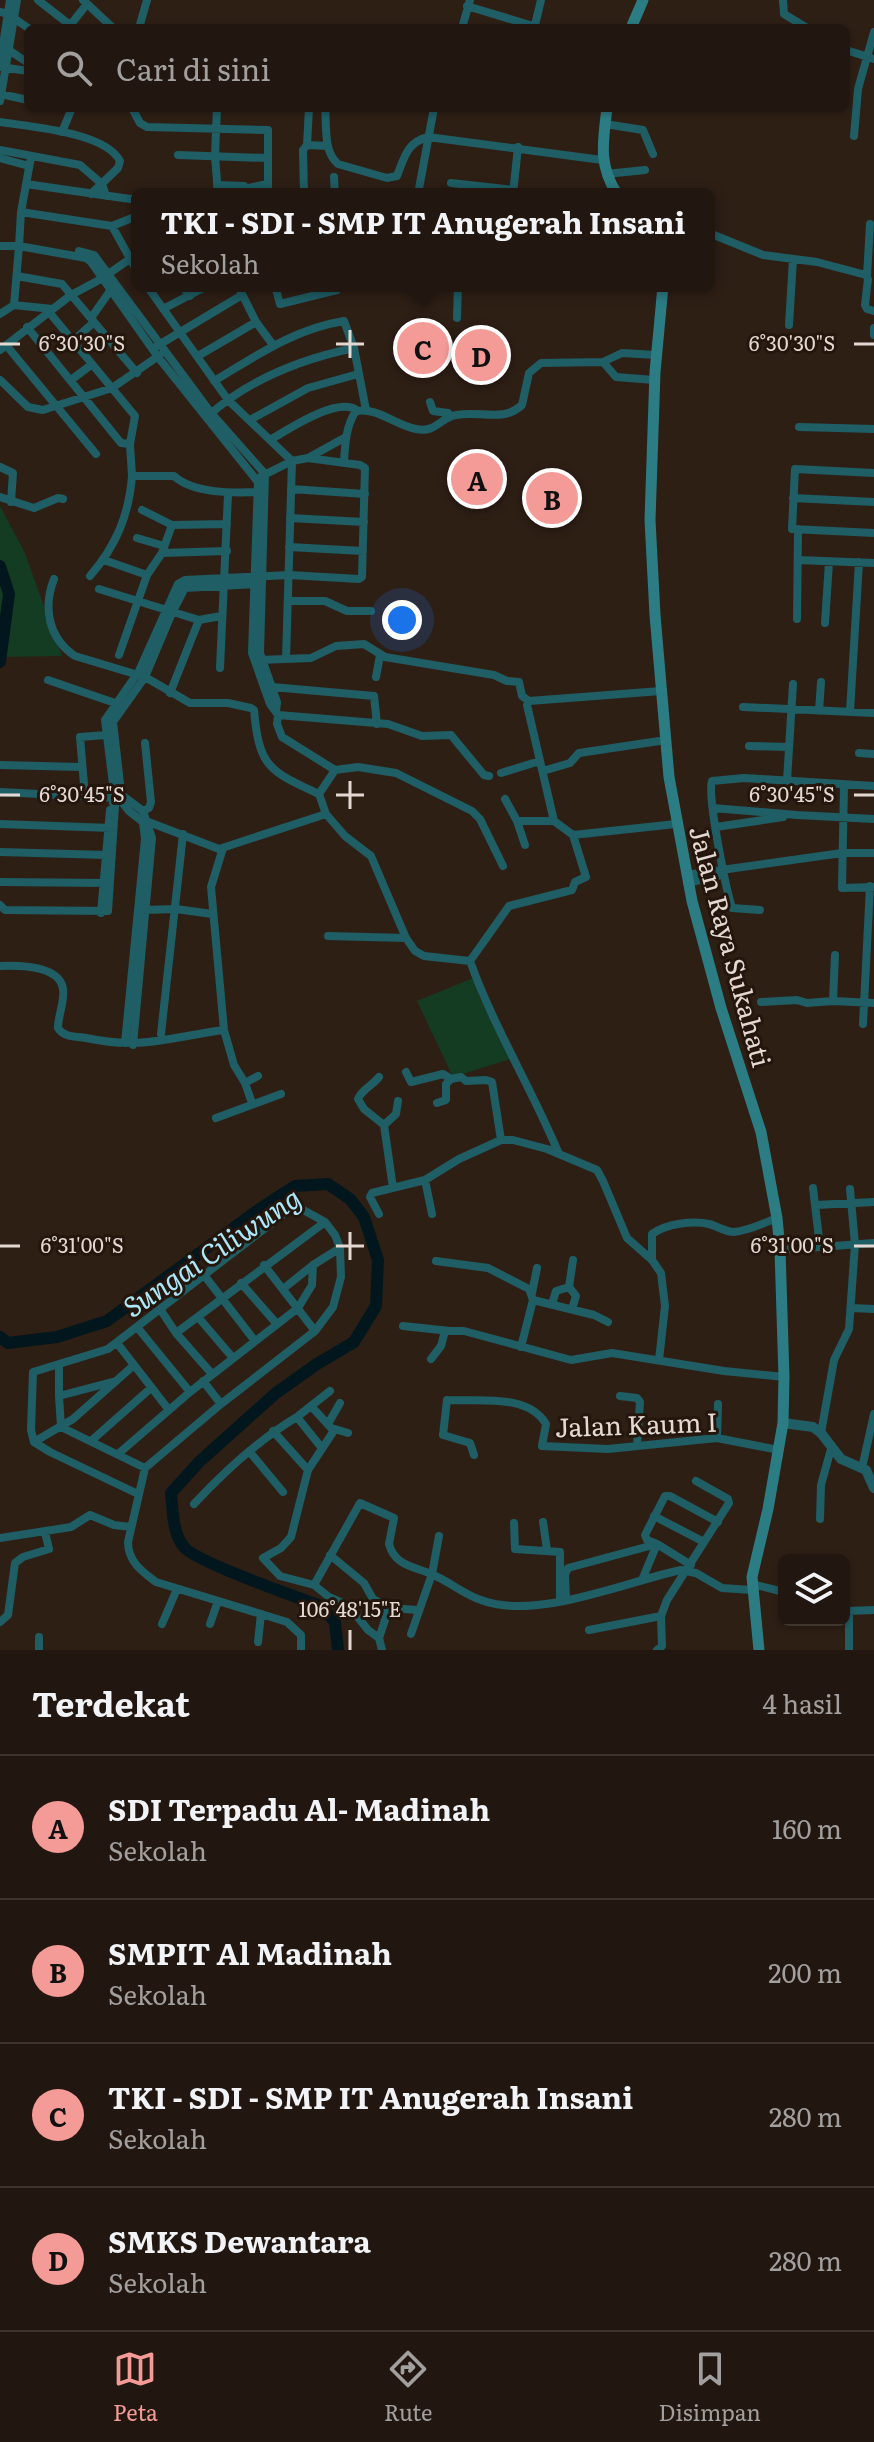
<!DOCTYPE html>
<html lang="id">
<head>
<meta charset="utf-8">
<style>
	body { margin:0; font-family:Literata,serif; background:#2e241e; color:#f1f3f6 }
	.controls { position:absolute; right:24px; bottom:24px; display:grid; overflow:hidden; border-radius:12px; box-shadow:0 2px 6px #0004 }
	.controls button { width:72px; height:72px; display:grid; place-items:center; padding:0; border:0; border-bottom:2px solid #3f3630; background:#221710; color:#f1f3f6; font:40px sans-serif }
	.you { position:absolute; left:402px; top:620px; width:28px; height:28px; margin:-20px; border:6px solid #fff; border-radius:50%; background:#1a73e8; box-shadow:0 0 0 12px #1a73e833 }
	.badge { display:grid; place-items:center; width:52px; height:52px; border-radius:50%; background:#f59b97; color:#111; font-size:26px; font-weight:700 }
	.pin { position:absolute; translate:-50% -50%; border:4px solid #fff; box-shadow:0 2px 8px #0006 }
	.popup { position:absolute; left:131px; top:188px; width:584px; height:104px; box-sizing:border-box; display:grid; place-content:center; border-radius:12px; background:#221710; filter:drop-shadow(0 2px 6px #0005); font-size:26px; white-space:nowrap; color:#a29f9f }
	.popup b { font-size:30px; color:#f1f3f6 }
	.popup::after { content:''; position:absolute; left:50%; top:100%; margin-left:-16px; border:16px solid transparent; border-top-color:#221710 }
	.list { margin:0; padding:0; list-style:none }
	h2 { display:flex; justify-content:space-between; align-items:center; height:104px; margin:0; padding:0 32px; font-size:34px }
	h2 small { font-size:26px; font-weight:400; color:#a29f9f }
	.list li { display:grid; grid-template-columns:52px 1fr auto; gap:24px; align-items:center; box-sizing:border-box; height:144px; padding:0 32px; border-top:2px solid #3f3630 }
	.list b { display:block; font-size:30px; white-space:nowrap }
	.list p { margin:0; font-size:26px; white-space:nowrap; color:#a29f9f }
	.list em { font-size:26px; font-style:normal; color:#a29f9f }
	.icon { flex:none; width:44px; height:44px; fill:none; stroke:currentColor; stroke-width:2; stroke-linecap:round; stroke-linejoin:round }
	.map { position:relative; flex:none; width:874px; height:1650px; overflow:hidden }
	.search { position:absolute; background:#221710; box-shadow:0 2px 6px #0004; left:24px; right:24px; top:24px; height:88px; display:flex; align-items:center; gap:20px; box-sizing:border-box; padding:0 28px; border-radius:12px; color:#a29f9f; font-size:30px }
	.sheet { height:680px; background:#221710 }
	nav { display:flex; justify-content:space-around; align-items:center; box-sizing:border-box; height:112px; border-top:2px solid #3f3630; background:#221710; font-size:22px; color:#a29f9f }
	nav a { display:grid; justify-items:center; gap:4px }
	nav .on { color:#f59b97 }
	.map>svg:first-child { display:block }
	.green { fill:#143c22 }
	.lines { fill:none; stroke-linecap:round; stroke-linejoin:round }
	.river { stroke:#01171d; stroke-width:12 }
	.minor { stroke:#1f5e65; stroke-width:8 }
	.tertiary { stroke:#1f5e65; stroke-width:10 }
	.secondary { stroke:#2c7c84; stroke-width:11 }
	.ticks { fill:none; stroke:#e3d9d2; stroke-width:3 }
	.labels { text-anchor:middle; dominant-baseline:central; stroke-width:6; stroke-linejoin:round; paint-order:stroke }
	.street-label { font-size:26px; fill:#e3d9d2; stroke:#24160c }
	.water-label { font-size:28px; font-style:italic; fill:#aae8f9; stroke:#24160c }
	.ticks-label { font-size:20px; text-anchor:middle; fill:#e3d9d2; stroke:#24160c; stroke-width:6; stroke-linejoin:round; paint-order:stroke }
</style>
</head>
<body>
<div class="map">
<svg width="874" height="1650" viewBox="0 0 874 1650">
	<rect width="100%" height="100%" fill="#2e1f15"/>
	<!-- green -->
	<path class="green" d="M0,506L24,551L62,656L0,657Z
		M473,978L481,1000L513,1058L453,1077L417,1001Z"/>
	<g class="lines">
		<!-- river -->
		<path class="river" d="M0,566L9,594L0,662
			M0,1337L8,1343L57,1337L107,1321L261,1208L295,1186L328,1184L350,1199L364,1217L378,1260L376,1306L354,1342L317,1364L276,1393L199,1462L171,1493C173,1509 172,1533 184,1547C196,1562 296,1597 321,1606L335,1622L338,1650"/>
		<!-- minor -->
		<path class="minor" d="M38,0L70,25
			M83,0L113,28
			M783,0L784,14L807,28
			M467,6L540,28
			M0,12L8,14L28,28
			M535,25L541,0
			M68,28L87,4
			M139,28L147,0
			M462,28L470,0
			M6,48L28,63
			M846,50L874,59
			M0,64L10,0
			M1,67L28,71
			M0,94L28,100
			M0,101L17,0
			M132,108L140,123L147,127L268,130V194
			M217,108L215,156L218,194
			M325,108C327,127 323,151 338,164L387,178L397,176C404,158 407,142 428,137L602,160
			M0,122C31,127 105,132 120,161L118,168L91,194
			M605,124L643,130L653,154
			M62,132L72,108
			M854,136L858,89L874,32
			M307,145L309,108
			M0,150L80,165L102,184L106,196
			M178,155L267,158
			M0,158L29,166
			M606,174L645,170
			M334,177L335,194
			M451,183L514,190
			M26,184L130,199L137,198
			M217,185L244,186
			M222,194L267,184
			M304,194L303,150L307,145L328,146
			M418,194L434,108
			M513,194L518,147
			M21,212L112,226L137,216
			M112,226L137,271
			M709,233L763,255L817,262L866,275L868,279L865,305L867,309L874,311
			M0,246H19L21,212L31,157
			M79,251L94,255L211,413L265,474L260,653L277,702L276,711
			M17,276L62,284L137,373
			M867,276L870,224
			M147,286L228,400L292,461L286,659
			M182,286L190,296
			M238,286L256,322L273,345
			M275,286L280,304L337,290L340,286
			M52,309L14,305L19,246L86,258L91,262L158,357L258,482L252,653L270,704L278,715L388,724L422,736L451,735L484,775L489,776
			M163,309L207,286
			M49,312L135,416L130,444L132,476H174C194,494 233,493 259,492
			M0,314L14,305
			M91,318L110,291
			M457,318L458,286
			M789,325L793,259
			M27,327L121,443L130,444
			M874,335V328
			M72,342L94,322
			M6,345L96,454
			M157,346L242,295
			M0,350L71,295L101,279L137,254
			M198,356L256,322
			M603,362L616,377L654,380
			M0,380L28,407L43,410L112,388L160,355
			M71,380L91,365
			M214,381C256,356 294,329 344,321L354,348L366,410
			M430,402L433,411L448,413V418
			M208,416C248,380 302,359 354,348
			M250,420L308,388L358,374
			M799,427L874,429
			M270,440C289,429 339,395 358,411
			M344,462C345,445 346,425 356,411C377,407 395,425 416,429C437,433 439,418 456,415C479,410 503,423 522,405L529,373L541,363L603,362L622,353L656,355
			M0,467L13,473L11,502
			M874,473L795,469L792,529L874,533
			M260,477L292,461L308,458L346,437
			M291,489L365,494
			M0,497L34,508L58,498L63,499
			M793,498L874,502
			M142,510L172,525L227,524
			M290,518L364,522
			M137,538L164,546
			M289,547L363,551
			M162,553L227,551
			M104,560L147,575
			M798,560L874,563
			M90,576C116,546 129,515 132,476
			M54,579C43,607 48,638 75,656L145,677L190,703H228L251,708L254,710C259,767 269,771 319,794
			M99,589L199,620L221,616
			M288,601H325L347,611H371
			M797,619L798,529
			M825,623L829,562
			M119,655L147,575L162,553L172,525
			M259,660L311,658L336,646L364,644L385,657L494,675L507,681L519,682L522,696L529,701
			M220,668L228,494
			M376,677L380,655
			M48,680L115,703
			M272,687L374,696L377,724
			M170,693L199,620
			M743,707L874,713
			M819,711L821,682
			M850,712L859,562
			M278,715L277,724L282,737L335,770L358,767L396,773L472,811L480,819L503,866
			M749,746L789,747
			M859,753L874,754
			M0,765L82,767
			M543,771L570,763L579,753L666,740
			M501,773L540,761
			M787,781L793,684
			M844,785L842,888L874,887
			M0,792L116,798
			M85,796L80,737L106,735
			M505,799L517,821
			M713,808L797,815L874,819
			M143,811L149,808L151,802L145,743
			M326,814L319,794L335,770
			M143,822L146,821L219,849L326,814L345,836L371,856L406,938L415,951L424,956L470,961L509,906L572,890L575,882L586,877L573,835L554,821L527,705L529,701L661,691
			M143,822L129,811L114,792L105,720L139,671L178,584L185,580L289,575L359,579L362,577L365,468L360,465L308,458
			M0,824L111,828
			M716,827L783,817
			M573,835L676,824
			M525,845L517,821H554
			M223,848L211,887L224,1030
			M0,852L107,855
			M686,875L842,853H874
			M0,882L106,883
			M687,883L718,876L725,870
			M0,905L5,910L108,911L115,806L113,803
			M143,910L176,909L212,914
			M760,910L732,908C726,889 707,796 712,781L744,778L874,786
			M101,913L110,810
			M328,936L406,938
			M470,961C494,1028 532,1089 559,1154
			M0,966C17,965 60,965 63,989C65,1001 58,1015 58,1028C64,1038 76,1036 86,1038C142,1050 170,1037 224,1030L234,1065L245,1083L252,1103
			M833,1001L835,955
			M761,1002L797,1000L807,1003L833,1001L874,1003
			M863,1024L870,886
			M161,1034L183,834
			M125,1043L145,839L143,822
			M133,1045L152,838L143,811L123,796L121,792L113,722L145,677L172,613L185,588L258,584
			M406,1072L411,1082L443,1074L451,1079L461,1077L466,1081L486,1080L492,1082L501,1140
			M379,1077C373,1085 361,1090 358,1099L364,1109L384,1125L393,1188
			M245,1083L258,1076
			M437,1103L446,1100V1084L451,1079
			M216,1118L281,1094
			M384,1125L396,1114L398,1101
			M425,1180L432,1214
			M813,1188L820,1247
			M816,1205L874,1202
			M379,1214L370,1197L372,1193L425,1180L459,1159L501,1140H513L547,1149L597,1170L603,1181L627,1238L652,1260L661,1273L665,1306L659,1360
			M780,1250L874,1243
			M652,1260V1234C666,1224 692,1220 709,1224C717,1226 725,1232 734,1232C748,1231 764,1223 777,1218
			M436,1261L488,1268L529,1289L533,1300L521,1347
			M264,1265L315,1331
			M204,1275L255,1341
			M241,1283L276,1323
			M569,1287L576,1296L572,1309
			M283,1289L313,1265L340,1248
			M532,1293L537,1268
			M533,1300L594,1315L608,1322
			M552,1304L556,1291L569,1287L573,1260
			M851,1308L874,1309
			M160,1309L176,1333L212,1374
			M198,1317L233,1358
			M403,1326L450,1331H464L571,1360L612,1353L724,1371L784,1377
			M137,1327L190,1392
			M176,1333L325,1222
			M117,1343L169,1410
			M431,1359L441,1346L445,1331
			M59,1364V1396
			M116,1381L59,1396L61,1427L145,1468
			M203,1381L221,1404
			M620,1396L637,1398L640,1402L637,1446
			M311,1406L333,1430
			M297,1417L330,1391
			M328,1424L340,1403
			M273,1431L308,1470
			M348,1433L335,1429L308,1470L291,1537L281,1548L263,1558L280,1576L314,1585L329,1597L349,1606L368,1630L379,1638
			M821,1433L834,1360L849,1329L855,1244L850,1189
			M717,1438L718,1404
			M91,1441L151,1388
			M34,1442L73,1419L133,1366
			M249,1451L283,1492
			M118,1454L190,1392L298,1308L312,1285L313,1265
			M474,1455L470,1443L443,1435L447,1400C478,1402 528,1393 546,1424L542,1446L608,1449L717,1438L779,1450
			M862,1468L874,1414
			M138,1494L50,1452L34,1442L31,1430L33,1372L108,1349L286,1212L298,1207L325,1222L335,1235L340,1248L341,1277L333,1307L315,1331L221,1404L145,1468L128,1542C128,1561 141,1571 156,1582L287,1622L301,1635V1650
			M194,1504C225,1471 258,1440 297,1417L321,1447
			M654,1516L704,1542
			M820,1519L821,1485L831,1449
			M543,1522L547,1550
			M514,1523L515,1549L560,1552V1601
			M0,1538L71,1527L90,1515L114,1525L131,1527
			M330,1555L364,1583L373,1599L389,1608
			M642,1580L657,1544L647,1540L645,1535L665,1496H670L718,1522
			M752,1584L784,1592
			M314,1585L360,1503L394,1518L389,1544C395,1566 413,1566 431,1574C449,1581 463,1594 481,1600C536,1621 625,1582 681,1570L696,1573L722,1588L752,1590
			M566,1600L565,1575L568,1568L657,1544L691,1565
			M847,1611L874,1610
			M849,1611V1650
			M0,1622L8,1615L15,1563L23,1557L49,1549L45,1532
			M162,1624L177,1589
			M210,1624L218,1601
			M589,1630L661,1616
			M411,1634L432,1574L439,1536
			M258,1642L261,1614
			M39,1650V1637
			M382,1650L379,1638L389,1608L418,1610
			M657,1650L662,1646L661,1616L667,1600L729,1503L728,1499L696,1481"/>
		<!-- tertiary -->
		<path class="tertiary" d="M783,1423L813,1427L821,1433L841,1459L866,1470L874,1488"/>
		<!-- secondary -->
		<path class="secondary" d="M631,28L643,0
			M607,108C603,142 598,164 617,194
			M663,286L655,372L650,520L655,615L669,777L692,901L721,1008L761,1132L777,1218L780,1250L784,1377L783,1423L768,1509L752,1577L759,1650"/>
	</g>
	<!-- ticks -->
	<path class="ticks" d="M350,330V358M0,344H20M336,344H364M854,344H874M350,781V809M0,795H20M336,795H364M854,795H874M350,1232V1260M0,1246H20M336,1246H364M854,1246H874M350,1630V1650"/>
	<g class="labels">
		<!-- street labels -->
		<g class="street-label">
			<text transform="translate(732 946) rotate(75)">Jalan Raya Sukahati</text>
			<text transform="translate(636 1423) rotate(-2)">Jalan Kaum I</text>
		</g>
		<!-- water labels -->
		<g class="water-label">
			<text transform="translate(211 1251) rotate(-34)">Sungai Ciliwung</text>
		</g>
	</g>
	<g class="ticks-label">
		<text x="82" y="351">6°30'30"S</text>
		<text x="792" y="351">6°30'30"S</text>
		<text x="82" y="802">6°30'45"S</text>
		<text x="792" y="802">6°30'45"S</text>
		<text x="82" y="1253">6°31'00"S</text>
		<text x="792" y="1253">6°31'00"S</text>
		<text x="350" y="1617">106°48'15"E</text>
	</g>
</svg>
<div class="controls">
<button><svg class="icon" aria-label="layers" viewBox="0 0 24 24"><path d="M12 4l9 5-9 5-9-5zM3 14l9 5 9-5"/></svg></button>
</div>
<div class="you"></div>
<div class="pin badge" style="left:477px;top:479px">A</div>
<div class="pin badge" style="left:552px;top:498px">B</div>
<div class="pin badge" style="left:423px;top:348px">C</div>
<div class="popup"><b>TKI - SDI - SMP IT Anugerah Insani</b>Sekolah</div>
<div class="pin badge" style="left:481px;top:355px">D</div>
<div class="search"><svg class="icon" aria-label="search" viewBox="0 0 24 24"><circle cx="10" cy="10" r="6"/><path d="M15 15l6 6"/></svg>Cari di sini</div>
</div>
<section class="sheet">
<h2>Terdekat<small>4 hasil</small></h2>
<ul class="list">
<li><span class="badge">A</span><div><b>SDI Terpadu Al- Madinah</b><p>Sekolah</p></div><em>160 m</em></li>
<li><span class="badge">B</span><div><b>SMPIT Al Madinah</b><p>Sekolah</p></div><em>200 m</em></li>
<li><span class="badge">C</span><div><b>TKI - SDI - SMP IT Anugerah Insani</b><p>Sekolah</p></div><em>280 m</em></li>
<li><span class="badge">D</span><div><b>SMKS Dewantara</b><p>Sekolah</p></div><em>280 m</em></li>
</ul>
</section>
<nav>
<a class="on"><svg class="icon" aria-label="map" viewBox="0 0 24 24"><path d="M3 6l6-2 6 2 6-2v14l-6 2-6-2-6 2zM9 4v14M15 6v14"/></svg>Peta</a>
<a><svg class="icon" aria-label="directions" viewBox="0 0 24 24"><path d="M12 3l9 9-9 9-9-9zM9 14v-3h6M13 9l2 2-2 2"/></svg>Rute</a>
<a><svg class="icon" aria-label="saved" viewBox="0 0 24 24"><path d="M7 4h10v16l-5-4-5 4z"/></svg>Disimpan</a>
</nav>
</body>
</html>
